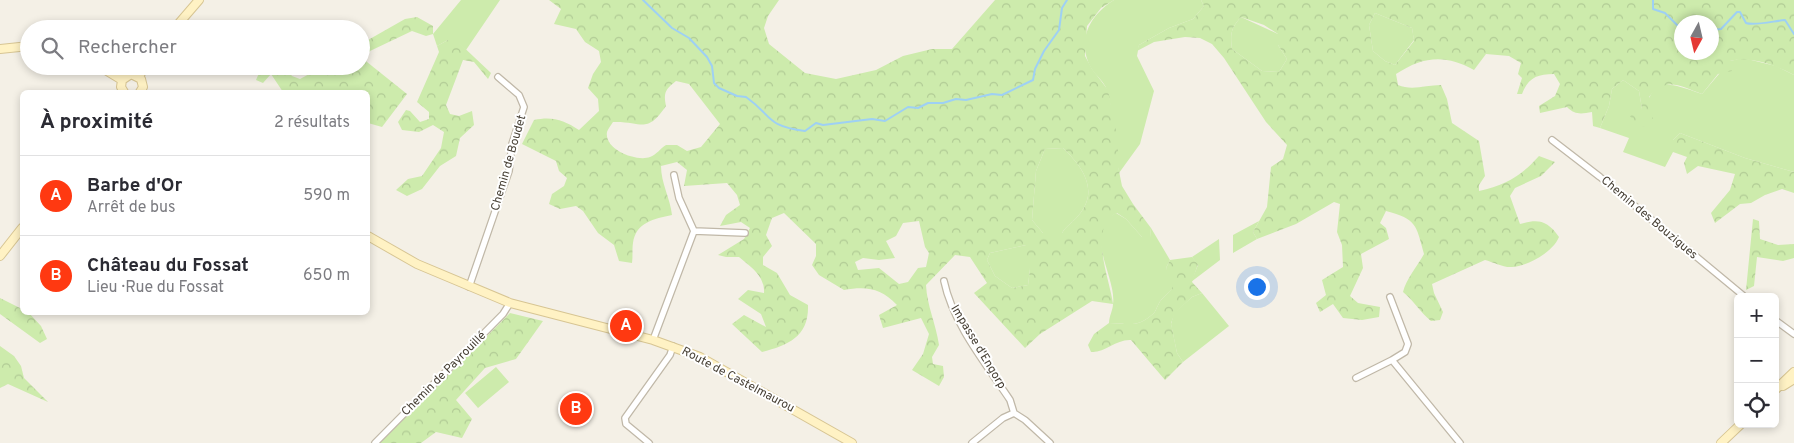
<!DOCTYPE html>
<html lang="fr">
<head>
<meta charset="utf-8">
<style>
	body { margin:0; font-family:Overpass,sans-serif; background:#f2f2f3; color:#2b2b33 }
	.controls { position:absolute; right:15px; bottom:15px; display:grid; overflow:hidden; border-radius:8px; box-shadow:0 2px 8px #0003 }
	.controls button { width:45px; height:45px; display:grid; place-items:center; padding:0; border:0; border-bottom:1px solid #e1e1e2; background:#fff; color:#2b2b33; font:25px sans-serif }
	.compass { position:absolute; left:1674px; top:15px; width:45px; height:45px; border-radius:50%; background:#fff; box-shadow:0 2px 8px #0003; rotate:188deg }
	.you { position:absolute; left:1256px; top:286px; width:18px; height:18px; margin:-12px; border:4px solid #fff; border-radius:50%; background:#1a73e8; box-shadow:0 0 0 8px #1a73e833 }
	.badge { display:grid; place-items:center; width:32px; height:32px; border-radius:50%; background:#ff3911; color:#fff; font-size:16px; font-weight:700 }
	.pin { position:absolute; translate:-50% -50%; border:2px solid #fff; box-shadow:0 1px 5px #0006 }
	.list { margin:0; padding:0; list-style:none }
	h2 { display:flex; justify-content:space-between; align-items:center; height:65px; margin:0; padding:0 20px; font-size:21px }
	h2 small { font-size:16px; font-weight:400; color:#7c7c81 }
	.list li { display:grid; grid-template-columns:32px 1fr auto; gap:15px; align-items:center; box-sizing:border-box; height:80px; padding:0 20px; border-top:1px solid #e1e1e2 }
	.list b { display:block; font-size:19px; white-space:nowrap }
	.list p { margin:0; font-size:16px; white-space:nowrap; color:#7c7c81 }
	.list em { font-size:16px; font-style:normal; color:#7c7c81 }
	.icon { flex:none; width:28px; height:28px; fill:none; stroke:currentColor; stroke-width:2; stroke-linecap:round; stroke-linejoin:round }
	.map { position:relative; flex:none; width:1794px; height:443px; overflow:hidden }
	.search { position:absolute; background:#fff; box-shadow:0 2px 8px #0003; left:20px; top:20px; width:350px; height:55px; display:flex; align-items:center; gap:12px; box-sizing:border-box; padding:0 18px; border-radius:28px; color:#7c7c81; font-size:19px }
	.panel { position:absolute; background:#fff; box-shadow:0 2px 8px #0003; left:20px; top:90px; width:350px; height:225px; border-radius:8px }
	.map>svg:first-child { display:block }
	.grass { fill:#cdebac }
	.forest { fill:url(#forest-crowns); fill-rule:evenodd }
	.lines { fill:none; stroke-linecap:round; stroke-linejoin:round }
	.stream { stroke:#9ed0f4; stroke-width:2 }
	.street-casing { stroke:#c0b8a8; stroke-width:8 }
	.secondary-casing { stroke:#d7c593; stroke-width:10 }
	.street { stroke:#fff; stroke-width:5.5 }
	.secondary { stroke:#fff2c4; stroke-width:8 }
	.labels { text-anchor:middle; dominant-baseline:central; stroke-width:4; stroke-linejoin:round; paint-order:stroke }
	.street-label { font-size:12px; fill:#474035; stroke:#fff }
</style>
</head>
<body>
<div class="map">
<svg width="1794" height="443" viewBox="0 0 1794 443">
	<defs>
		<pattern id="forest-crowns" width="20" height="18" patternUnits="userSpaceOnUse" patternTransform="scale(1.25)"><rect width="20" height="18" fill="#cdebac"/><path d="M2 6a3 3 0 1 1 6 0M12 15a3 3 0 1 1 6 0" fill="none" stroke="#b1cb95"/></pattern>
	</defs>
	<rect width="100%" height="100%" fill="#f4f0e6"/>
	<!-- grass -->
	<path class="grass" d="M461,0H500L466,50L455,40H448L437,46L433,34Z
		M1114,0H1201L1204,6L1193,19L1169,28L1139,45L1137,56L1154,91L1140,144L1119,173C1114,146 1114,119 1108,93C1106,83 1096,76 1091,68C1076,40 1090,15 1114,0Z
		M1375,13L1412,28L1414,40L1395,65L1385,61L1373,51L1369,25Z
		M1241,17L1278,34V45L1287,59L1279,72L1262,71L1232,49C1230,34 1231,28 1241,17Z
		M1743,58L1776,66L1794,75V172L1745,158L1680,133L1673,140V152L1665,167L1623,152L1629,138L1600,128L1609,106L1612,89L1623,80L1639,91L1642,109L1637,127C1655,81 1654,77 1702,94L1730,61Z
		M1063,148C1083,167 1100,191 1078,216C1073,222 1066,226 1062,233H1043L1032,220L1036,171L1045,149Z
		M1116,213L1126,219L1142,237H1150L1151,228L1170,260L1166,268L1175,284C1171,292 1167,293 1162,299C1158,303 1157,309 1154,313C1137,329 1128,323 1109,323C1109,316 1113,310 1113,304C1117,277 1081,231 1116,213Z
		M1259,221L1253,232L1257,239L1233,253V235Z
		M1219,239L1220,260L1191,282L1198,265L1192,257Z
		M1026,245L1030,269L1028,285L1012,288L995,276L987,260L990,253Z
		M1202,293L1229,326L1183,362L1177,353L1171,324L1174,313L1192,297Z
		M496,367L509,382L478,408L465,393Z"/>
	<!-- forest -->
	<path class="forest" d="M549,0H779L768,16L764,28L769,44L805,73L836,79L876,70L903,56L932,49H952L995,0H1114L1101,8L1087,26L1085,56L1092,69L1108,90L1118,141V166L1122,186L1133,204L1151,228L1150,238L1142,237L1126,219L1117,213C1087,227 1110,279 1113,304L1092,301L1040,334L1025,348L974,293L987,283L970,257L955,255L926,285C927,306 936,324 939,345L932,357L933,364L943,366L944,377L939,386L912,370L923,354L929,334L921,318L883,328L879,315L897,305C881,288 866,286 844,290L819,275L812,265L816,256V244L784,213L772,218L766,235L772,246L763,257V265L777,273L790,295L808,305C809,336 789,345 762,352L732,324L744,315L766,327L761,314L738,299L748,290L764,293C765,276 751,267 739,257H726L718,255L744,239L750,228L741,222L720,226L726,215L740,205L737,195L727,183L684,186L687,170L677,162L661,166C661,183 670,198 672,215C654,219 636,222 633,243C632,249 633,256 632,263L619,261L614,245L598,233L583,211L576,206L560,209L549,204L552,194L564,186L567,178L559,171L556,161L522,144L534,120C552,116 564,120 579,130L599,111L598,99L588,88L593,74L601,62L599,51L585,42L576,29L554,24L561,9ZM676,81L689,84L720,124L701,147L687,151L677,145H666C661,148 656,155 650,157C637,162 604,150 607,132C608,129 611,125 613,122C643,121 646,135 666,106C663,92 666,89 676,81ZM1063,148C1083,167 1100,191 1078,216C1073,222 1066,226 1062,233H1043L1032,220L1036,171L1045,149ZM919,221L925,247L929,253L926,267L918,268L908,282L899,284L879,268L858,270L855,262L863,258L879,260L895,258L886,241L896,236L903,223ZM1026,245L1025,264L1030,269L1028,285L1012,288L995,276L987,260L990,253Z
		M1201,0H1794V75C1774,65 1752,56 1730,61L1732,71L1718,74L1702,94C1680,86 1666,76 1649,97L1653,118L1646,126L1637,127L1630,116L1642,109L1639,91L1623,80L1612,89L1609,106L1600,128L1593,126L1592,112C1581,114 1575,115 1567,107L1540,113L1539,106L1555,96L1560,84L1554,74C1537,74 1528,78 1522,94H1517L1522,78L1518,74L1521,63L1509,56L1486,54L1474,70C1446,54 1423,56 1396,74L1398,85C1412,91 1426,85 1441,85L1447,99L1452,123L1479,141L1485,176L1479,185V191C1506,185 1521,176 1539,156L1555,162L1541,176L1515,188L1510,196L1520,224C1538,219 1547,220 1559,237C1553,252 1528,266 1512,267C1504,268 1493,262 1485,260L1432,284L1434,293L1443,312L1440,320L1431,321C1420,312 1414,301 1403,292C1406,279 1417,267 1424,254C1416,225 1417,219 1386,211L1380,223L1386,228L1389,239L1361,254L1363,268L1350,296L1358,303L1380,307L1379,317L1362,320L1343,318L1333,304L1320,312L1316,303L1326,295L1322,280L1343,267L1342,245L1337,232L1340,204L1334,202L1296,224L1257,239L1253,232L1267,207L1271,167L1283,159L1287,145L1266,122L1224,58L1212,44L1200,38L1185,37L1154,42L1137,51L1139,45L1169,28L1193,19L1204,6ZM1375,13L1412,28L1414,41L1395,65L1385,61L1373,51L1369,25ZM1241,17L1264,25L1278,34V45L1287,59L1279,72L1262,71L1232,49C1230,34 1231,28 1241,17ZM1682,22H1712V52H1682Z
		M417,17L433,26V34L426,36L412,31L370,51L362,58L407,94L382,127L368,123V92H283L271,74L263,83L256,80L262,66H284L292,76L300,79L324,66H361V44L405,19Z
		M448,40H456L491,73L488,79L474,62L463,60L446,105L450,114L459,116L472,111L474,125L460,138L456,156L440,166L422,189L407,196L396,190L408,179L422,176L441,148L444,132L433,125L419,132L402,130L398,122L406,110L410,111L420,122L429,119V112L417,102L439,52L437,46Z
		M1680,133L1745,158L1794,172V193L1782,189L1765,195L1751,203L1740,204L1715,223L1711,213L1730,190L1735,174L1698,166L1687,174L1684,163L1687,157L1673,152V140Z
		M1753,219L1759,221L1760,239L1778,245L1794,244V258L1783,261L1757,257L1754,286L1746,290Z
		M1192,257L1198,264L1192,282L1202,293L1192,297L1175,313L1171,323L1177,353L1183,362L1165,380L1131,340C1116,339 1105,353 1091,352L1088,345L1094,334L1109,323C1128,323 1137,329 1154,313C1157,309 1158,303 1162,299C1167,293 1171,292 1174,284L1170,280L1166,268L1170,260Z
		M0,298L22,309V312L29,313L41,326L47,339L40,343L0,314Z
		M510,313L543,321L516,359L485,368L456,400L472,419L462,438L436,432L421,443H380Z
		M0,346L14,356L21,366L24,378L48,402L8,384L0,388Z"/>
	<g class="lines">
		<!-- stream -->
		<path class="stream" d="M643,0L672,28L689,38L707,57L712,66L714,83L719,88L737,96L746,97C773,116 765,126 805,131L816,123L823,125L872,119L885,121L908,107L918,108L928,103H943L956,99L966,100L992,94L1002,95L1033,80L1035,69L1044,51L1059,30L1062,8L1067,0
			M1653,0V9L1665,13L1682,30
			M1712,30L1721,29L1737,12H1740L1746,23C1754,26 1774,21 1785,20L1794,34"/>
		<!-- street casing -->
		<g class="street-casing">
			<path id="street" d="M1552,140L1600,177L1745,297
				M694,231L745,233
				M944,281C953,324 986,364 1010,400L1014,413
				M469,287L509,171L512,144L524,107L519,95L498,77
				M1390,297L1408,344L1405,352L1392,360L1460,443
				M1775,320L1794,334
				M653,340L694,231L679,198L674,175
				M1356,378L1392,360
				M375,443L503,314L510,303
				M649,443L626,424L625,418L670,355L673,346
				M972,443L1003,418L1014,413L1025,420L1050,443"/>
		</g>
		<!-- secondary casing -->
		<g class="secondary-casing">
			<path id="secondary" d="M174,29L199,0
				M0,49L29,46
				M99,66L122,80
				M139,76L146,66
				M124,92L121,87L122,80L131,74L141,79L143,87L140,92
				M368,236L417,264L510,303L653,340L700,357L852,443
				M0,256L22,228
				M1783,386L1794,379
				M1775,390L1794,372
				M1721,443L1741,424"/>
		</g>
		<!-- street -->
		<use href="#street" class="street"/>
		<!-- secondary -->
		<use href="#secondary" class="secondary"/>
	</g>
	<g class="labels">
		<!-- street labels -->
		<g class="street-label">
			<text transform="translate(509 163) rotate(-74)">Chemin de Boudet</text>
			<text transform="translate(1649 218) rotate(40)">Chemin des Bouzigues</text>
			<text transform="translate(978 347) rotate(59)">Impasse d'Engorp</text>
			<text transform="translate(444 374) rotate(-45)">Chemin de Payrouillé</text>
			<text transform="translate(738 380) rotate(28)">Route de Castelmaurou</text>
		</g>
	</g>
</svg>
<div class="controls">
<button>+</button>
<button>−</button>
<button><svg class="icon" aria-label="locate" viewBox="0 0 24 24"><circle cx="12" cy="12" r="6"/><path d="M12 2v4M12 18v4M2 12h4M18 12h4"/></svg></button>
</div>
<svg class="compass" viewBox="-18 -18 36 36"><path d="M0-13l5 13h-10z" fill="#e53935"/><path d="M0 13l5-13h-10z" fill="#7c7c81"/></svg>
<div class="you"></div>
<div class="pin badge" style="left:626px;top:326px">A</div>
<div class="pin badge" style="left:576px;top:409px">B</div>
<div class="search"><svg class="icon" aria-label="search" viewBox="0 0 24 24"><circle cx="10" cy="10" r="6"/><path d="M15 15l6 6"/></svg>Rechercher</div>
<section class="panel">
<h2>À proximité<small>2 résultats</small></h2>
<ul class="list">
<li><span class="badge">A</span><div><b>Barbe d'Or</b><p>Arrêt de bus</p></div><em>590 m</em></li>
<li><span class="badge">B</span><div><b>Château du Fossat</b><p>Lieu · Rue du Fossat</p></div><em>650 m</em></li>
</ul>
</section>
</div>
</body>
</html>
